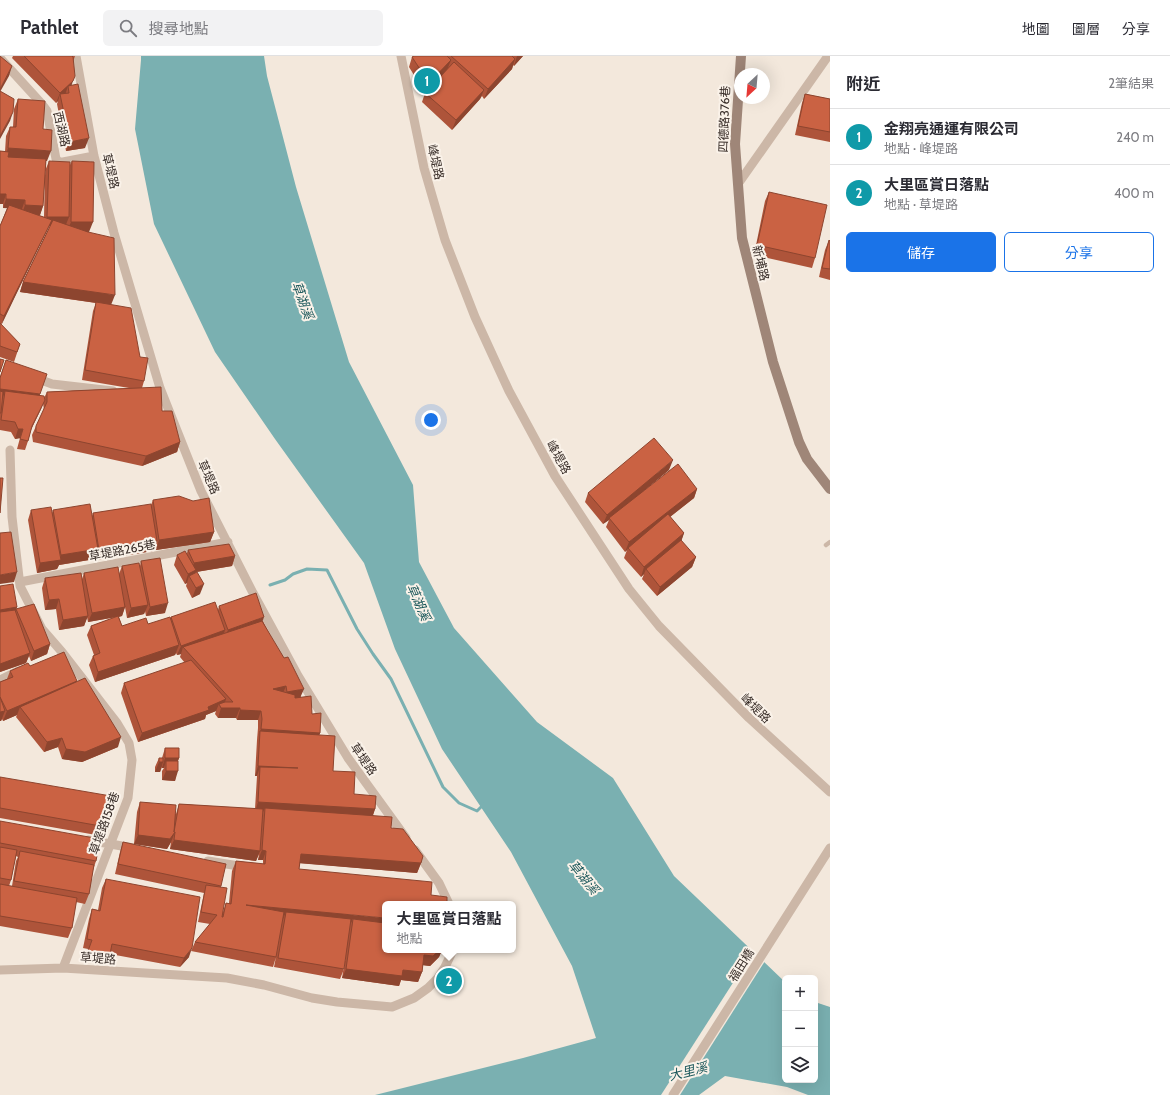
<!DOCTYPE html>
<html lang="zh-TW">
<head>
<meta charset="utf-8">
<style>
	body { margin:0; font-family:Cabin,"Noto Sans TC",sans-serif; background:#f2f2f3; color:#2b2b33 }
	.controls { position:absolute; right:12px; bottom:12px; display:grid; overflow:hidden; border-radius:6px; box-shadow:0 4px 16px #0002 }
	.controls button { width:36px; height:36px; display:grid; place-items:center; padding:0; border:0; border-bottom:1px solid #e1e1e2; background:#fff; color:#2b2b33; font:20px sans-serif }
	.compass { position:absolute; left:734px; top:12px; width:36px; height:36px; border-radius:50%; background:#fff; box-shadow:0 4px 16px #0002; rotate:206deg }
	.you { position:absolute; left:431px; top:364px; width:14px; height:14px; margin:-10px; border:3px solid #fff; border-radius:50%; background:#1a73e8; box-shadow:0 0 0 6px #1a73e833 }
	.badge { display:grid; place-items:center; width:26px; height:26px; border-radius:50%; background:#1a73e8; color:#fff; font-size:13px; font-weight:700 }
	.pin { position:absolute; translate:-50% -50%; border:2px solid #fff; box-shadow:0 1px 4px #0006 }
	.popup { position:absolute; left:382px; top:845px; width:134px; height:52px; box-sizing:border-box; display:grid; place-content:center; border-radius:6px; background:#fff; filter:drop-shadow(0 1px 3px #0005); font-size:13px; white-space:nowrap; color:#7c7c81 }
	.popup b { font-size:15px; color:#2b2b33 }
	.popup::after { content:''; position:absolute; left:50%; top:100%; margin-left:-8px; border:8px solid transparent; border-top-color:#fff }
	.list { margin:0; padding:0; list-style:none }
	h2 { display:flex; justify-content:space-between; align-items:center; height:52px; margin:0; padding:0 16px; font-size:17px }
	h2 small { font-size:13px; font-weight:400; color:#7c7c81 }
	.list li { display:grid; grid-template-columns:26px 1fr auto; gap:12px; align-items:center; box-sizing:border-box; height:56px; padding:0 16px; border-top:1px solid #e1e1e2 }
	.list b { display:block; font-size:15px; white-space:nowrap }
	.list p { margin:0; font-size:13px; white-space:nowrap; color:#7c7c81 }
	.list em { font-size:13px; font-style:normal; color:#7c7c81 }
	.actions { display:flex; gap:8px; padding:12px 16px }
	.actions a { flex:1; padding:9px 0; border:1px solid #1a73e8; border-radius:6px; text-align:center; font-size:14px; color:#1a73e8 }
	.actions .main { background:#1a73e8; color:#fff }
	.icon { flex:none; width:22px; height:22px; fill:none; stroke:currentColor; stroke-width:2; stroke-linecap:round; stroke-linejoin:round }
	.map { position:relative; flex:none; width:830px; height:1039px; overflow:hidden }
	header { display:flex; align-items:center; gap:24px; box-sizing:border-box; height:56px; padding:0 20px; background:#fff; border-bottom:1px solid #e1e1e2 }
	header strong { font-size:19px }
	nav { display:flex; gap:22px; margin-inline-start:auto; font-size:14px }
	.search { width:280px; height:36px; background:#f2f2f3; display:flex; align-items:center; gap:10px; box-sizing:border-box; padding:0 14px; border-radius:6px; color:#7c7c81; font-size:15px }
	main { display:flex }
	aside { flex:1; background:#fff }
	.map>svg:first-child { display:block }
	.water { fill:#7ab0b1 }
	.pier { fill:#f3e8dc }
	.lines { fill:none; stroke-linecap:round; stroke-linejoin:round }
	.stream { stroke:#7ab0b1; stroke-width:3 }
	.lane { stroke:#ccb7a7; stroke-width:4.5 }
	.street { stroke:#ccb7a7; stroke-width:9 }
	.secondary { stroke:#9f8678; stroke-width:10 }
	.wall { fill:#ae543a; fill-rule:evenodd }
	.shaded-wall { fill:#8d452f }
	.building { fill:#ca6243; stroke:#8d452f }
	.labels { text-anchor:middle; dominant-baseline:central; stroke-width:4; stroke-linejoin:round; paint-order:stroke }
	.street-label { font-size:12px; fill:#382d28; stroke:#faf2e9 }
	.water-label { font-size:13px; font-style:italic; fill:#1c585b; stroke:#faf2e9 }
</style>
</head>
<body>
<header>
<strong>Pathlet</strong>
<div class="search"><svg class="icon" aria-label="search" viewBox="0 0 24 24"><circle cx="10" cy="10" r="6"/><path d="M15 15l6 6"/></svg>搜尋地點</div>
<nav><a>地圖</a><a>圖層</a><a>分享</a></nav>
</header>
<main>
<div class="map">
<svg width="830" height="1039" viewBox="0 0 830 1039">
	<rect width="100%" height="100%" fill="#f3e8dc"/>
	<!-- water -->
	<path class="water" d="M141,0H264L267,20L296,131L349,306L413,429L419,506L454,572L537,666L613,722L674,820L785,926V1024H815V946L830,951V1039H808L787,1031L725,1020L699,1039H375L523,1002L596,982L572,910L511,796L442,693L395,593L364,507L275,383L215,296L154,168L135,73L141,4Z"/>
	<!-- pier -->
	<path class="pier" d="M754,894L765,905L680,1039H661Z"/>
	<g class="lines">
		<!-- stream -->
		<path class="stream" d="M270,529L285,524L293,518L307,513L327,514L357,573L373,598L391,623L443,731L459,747L477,755L484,748"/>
		<!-- lane -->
		<path class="lane" d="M826,489L830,486"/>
		<!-- street -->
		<path class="street" d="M76,0L94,100L114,177L160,332L201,435L253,537L297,618L348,702L406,782
			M401,0L424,112L445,184L475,261L509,335L555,420L629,533L659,570L749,662L830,736
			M0,2L41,47L47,55L56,103L59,106H63L94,100
			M738,128L828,0
			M33,321L52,328L113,335
			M10,394L12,461L20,530L42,573L62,596L117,667L129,687L132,704L128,742L63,912
			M20,526L228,486
			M0,624L18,615
			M88,784L133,792
			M415,794L439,827L449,848
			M208,805L245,811
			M0,914L63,912L227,922L264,929L312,942L337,946L392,951L414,942L428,932L438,922L445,911L453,894
			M673,1039L830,792"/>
		<!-- secondary -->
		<path class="secondary" d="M741,0L735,88L742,182L773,306L799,386L807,403L830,433"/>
	</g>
	<!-- wall -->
	<path class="wall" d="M13,0H75L73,6L71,30L85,92L66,95L57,48L58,45L56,47L12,2Z
		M414,0H523L514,10L513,9L512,13L484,43L482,40L480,43L452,74L422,46L425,37L409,11L412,1Z
		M805,38L830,43V86L795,79L802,47Z
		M18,43L43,73L47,105H46L43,150L40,159H38L44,161L45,115L49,105L70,109L72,105L89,176H88L111,248L144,325L142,332L162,355L180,386L177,396L142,410L33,386L32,379L36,370L44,354L43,347L41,353L31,374L28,385L25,394L17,393L20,382L15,383L11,376L0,374V321L6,304L40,339L44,342L47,336L129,332L82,324L93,255L96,247L20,236L23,226L50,170H49L1,269L20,288L14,306L0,301V170L7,152H3V148H0V95L5,96L6,80L10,71H13L14,53Z
		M769,136L815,202L812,212L754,199L765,145Z
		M829,184L830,185V224L819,221L825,194Z
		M669,414L643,435L697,433L694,442L670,461L684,477L681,485L696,501L692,511L657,540L642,523L644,518L641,521L624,502L627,494L625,496L606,471L609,464L603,468L585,446L588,437Z
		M153,444L214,476L210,486L156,494L155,490L153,495L96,504L95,501V503L59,509L57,513L37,517L28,464L31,454L52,457L53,454L92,460L93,457L151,449Z
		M188,494L235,500L232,510L196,516L195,517L200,538L192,542L186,530L187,527L185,528L174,509L177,499L187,497Z
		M141,505L165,557L146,560L145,555L144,558L127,562L125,551L122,560L119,561L122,570L148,568L170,563L171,561L218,554L219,550L263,565L301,641L312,658L320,677L319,679L333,715L354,738L375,753L373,759L391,772L421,807L417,817L300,807L299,813L385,894H442L439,901L430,910L423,909L422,916L418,926L401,924L399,930L342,922L346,898L344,913L340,923L274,911L282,870L276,901L273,911L191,895L195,886L210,868L198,866L204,837L115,818L120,796L123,786L221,830L223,856L226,847H229L232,815L236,805L263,808V804H258L259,798L256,805L170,793L171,786L167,793L134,788L137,756L140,746L176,758L179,748L255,753L257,720H255L257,684L258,672V664H237L236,662H218L215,658L216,655L206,659L205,663L138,686L121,637L124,627L185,607L180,601L181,598L177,599L176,597L175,599L95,626L89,609L93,600L94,599L87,579L91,570L116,561L88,566L87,561L84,570L59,574L56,553L45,554L42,532L45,522L82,523L84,517L119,518L122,510H140Z
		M0,530L17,551L16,554V553L50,588L47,598L31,605L29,600L26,607L0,616Z
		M30,610L77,625L76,626L118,691L82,706L62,703L58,691L44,696L16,661L17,659L3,665L2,663L1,665L0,626L7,623L10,615Z
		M165,692L179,702L178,705L175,725L162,724V715L164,712H162V711L160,716H155V711L159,702H162Z
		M0,721L106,771L102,780L0,762Z
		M0,765L96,805L93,814L89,838L85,848L76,846L72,872L68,882L0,870ZM16,800L18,801L16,805L12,830H9L11,824Z
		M106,823L189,901L180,911L110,898L106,908L85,905L88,893L83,892L89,863L92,853L98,854L102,832Z"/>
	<!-- shaded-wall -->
	<path class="shaded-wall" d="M517,0H523L514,10Z
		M515,3L512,13L484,43L488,33Z
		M451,4L447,14L425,37L429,27Z
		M12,10L9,20L0,36V33Z
		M73,25L70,34L68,30L65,39L60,38L58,45L56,47L60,37Z
		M484,34L480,43L452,74L456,64Z
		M13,56L10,65L0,83V80Z
		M89,82L85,92L66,95L70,86Z
		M8,92L51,95L47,105L5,102Z
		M0,138H6L3,148H0Z
		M6,143L25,144L22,153L3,152Z
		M25,149L43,150L40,159L22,158Z
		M47,161H69L65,171L49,170L1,270L4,260L43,170Z
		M71,166H93L89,176L67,175Z
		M23,226L115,239L111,249L20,236Z
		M0,333L40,338L37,348L5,335L2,344L0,343Z
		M45,344L41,353L28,379L32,370Z
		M18,373H23L20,382L15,383Z
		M180,386L177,396L142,410L146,400Z
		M673,404L669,414L610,463L609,462V464L603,468L607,459Z
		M697,433L694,442L629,493L628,492L627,494L625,496L629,486Z
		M214,476L210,486L156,494L159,484Z
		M684,477L681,486L646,513L644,518L641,521L644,511Z
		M157,485L153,495L96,504L99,494Z
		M98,493L95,503L59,509L57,513L37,517L40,507L59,504L61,499Z
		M235,500L232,510L196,516L193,523L189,520L187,527L185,528L188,518L190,517L194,507Z
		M696,501L692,511L657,540L660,531Z
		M17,516L14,526L0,528V519Z
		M204,528L200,538L192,542L196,532Z
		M59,543L56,553L45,554L49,544Z
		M168,547L165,557L146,560L150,551Z
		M148,549L144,558L127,562L131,552Z
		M17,551L13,561L0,563V554Z
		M125,551L122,560L88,566L92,557Z
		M88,560L84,570L59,574L63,564Z
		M264,561L261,570L224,583L228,574Z
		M225,574L222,584L183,591L181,598L177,599L181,590Z
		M50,588L47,598L31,605L34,595Z
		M179,589L175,599L95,626L98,616Z
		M30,597L26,607L0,616V608Z
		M77,625L73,635L20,651L17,659L3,665L7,655Z
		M286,630L282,639L273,633Z
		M304,633L300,642L284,646L287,636Z
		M226,643L223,652H240L236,662H218L221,652L219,648L216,655L206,659L205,663L138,686L142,677Z
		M240,654L261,655L258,664H237Z
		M5,655L1,665H0V656Z
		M261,673L320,677L317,686L260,675L257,683Z
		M121,681L118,691L82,706L62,703L66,693Z
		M62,682L58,691L44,696L47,686Z
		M165,702H179L175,712L166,705L164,712H162Z
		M159,706H163L160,716H155Z
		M258,710L298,712L260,711L257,720H255Z
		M166,715H178L175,725L162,724Z
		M258,746L375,753L372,762L265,752L263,756H255Z
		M175,776L171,786L167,793L134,788L138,779Z
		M174,784L260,795L256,805L170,793Z
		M262,794L266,795L263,804H258Z
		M301,798L421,807L417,817L297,807Z
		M246,849L385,862V872L353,863L350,869L285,863L286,856L283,863L242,859Z
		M192,892L189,901L180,911L184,902Z
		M440,894H442L439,901L430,910L421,909L424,899Z
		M88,895L110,898L106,908L85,905Z
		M346,913L403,914L422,916L418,926L401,924L399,930L342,922Z"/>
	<!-- building -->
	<path class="building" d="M0,0L12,10L0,33Z
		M24,0H72L73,1L75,20L73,25L60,37Z
		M414,0H447L451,4L429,27L412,1Z
		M451,0H512L515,3L488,33Z
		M454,6L484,34L456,64L425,37Z
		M78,28L89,82L70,86L60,38L69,37L68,30Z
		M0,35L14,43L13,56L0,80Z
		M805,38L830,43V76L798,70Z
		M18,43L45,45L43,73L52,74L51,95L8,92L10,71H16Z
		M0,95L9,96L8,101L46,103L43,150L25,149V144L6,143V138H0Z
		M49,105L70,106L69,161H47Z
		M72,105L94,106L93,166H71Z
		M769,136L827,149L815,202L757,189Z
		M9,149L52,164L4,260L0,258V170Z
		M53,164L88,176L114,182L115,239L23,226Z
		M829,184L830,185V213L822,212Z
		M96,246L131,252L140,301L148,302L144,325L85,314Z
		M0,267L20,288L17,296L0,290Z
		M0,303L4,304L0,316Z
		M6,304L47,318L40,338L0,333V322Z
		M161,331L162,355H172L180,386L146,400L36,376V370L47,346V336Z
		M0,335L3,336L1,357H0Z
		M5,335L44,340L45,344L32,370L28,385L20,383L23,373H18L15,366L1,364Z
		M654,382L673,404L607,459L588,437Z
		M678,408L697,433L629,486L609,462Z
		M0,422H3L0,457Z
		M179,440L193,445L209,442L214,476L159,484L153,444Z
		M90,448L98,493L61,499L53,454Z
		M151,448L157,485L99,494L93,457Z
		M51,451L61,504L40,507L31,454Z
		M668,458L684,477L644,511L628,492Z
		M11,476L17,516L0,519V477Z
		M681,484L696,501L660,531L646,513Z
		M229,488L235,500L194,507L188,494Z
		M185,495L196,514L188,518L177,499Z
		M160,502L168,547L150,551L141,505Z
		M139,507L148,549L131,552L122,510Z
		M118,511L125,551L92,557L84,517Z
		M197,516L204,528L196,532L189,520Z
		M81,517L88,560L63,564L59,543L49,544L45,522Z
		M13,528L17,551L0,554V530Z
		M256,537L264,561L228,574L219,550Z
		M215,546L225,574L181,590L171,561Z
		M34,548L50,588L34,595L16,553Z
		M15,554L30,597L0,608V556Z
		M118,560L122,570L146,562L148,568L170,561L179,589L98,616L93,600L100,597L91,570Z
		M262,565L284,602L288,601L304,633L287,636L286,630L273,633L295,639V642L311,640L312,658L321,657L320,677L261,673L262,663L261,655L240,654V652H221L219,648L225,646H233L183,591Z
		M64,596L77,625L7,655L0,641V626L13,621L10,615L28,607L30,610Z
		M191,604L226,643L208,651L209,654L142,677L124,627Z
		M85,622L121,681L85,696L66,693L62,682L47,686L20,651Z
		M0,641L5,655L0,656Z
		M260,675L335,680L333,715L355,716L354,738L376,740L375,753L258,746L260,711L298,712L258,710Z
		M165,692H179V702H165Z
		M159,702H163V706H159Z
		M166,705H178V715H166Z
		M0,721L111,740L106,771L0,752Z
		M140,746L176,749L174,776L179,748L263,753L260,795L174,784L175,776L170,783L138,779Z
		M265,752L392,761L391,772L403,773L423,800L421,807L301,798L299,813L432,826L431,839L447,841V848H385V862L246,849L284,856L276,901L195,886L217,859L201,856L206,829L227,832L222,861H223L226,847L231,848L236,805L265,808L266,795L262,794Z
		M0,765L100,783L96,805L0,787Z
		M123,786L226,808L221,830L118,808Z
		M0,791L17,794L11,824L0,822Z
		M20,795L94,809L89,838L14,825Z
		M106,823L200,841L192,892L184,902L112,888L110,898L88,895L92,884L87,883L92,853L100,855Z
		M0,828L77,842L72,872L0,860Z
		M286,856L351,863L344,913L278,902Z
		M353,863L385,867V894H440L433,900L424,899L422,916L403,914L402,920L346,913Z"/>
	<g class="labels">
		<!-- street labels -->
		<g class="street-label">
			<text transform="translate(724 63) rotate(-88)">四德路376巷</text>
			<text transform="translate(62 73) rotate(77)">西湖路</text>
			<text transform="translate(436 106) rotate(77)">峰堤路</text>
			<text transform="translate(111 115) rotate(76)">草堤路</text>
			<text transform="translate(761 207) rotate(76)">新埔路</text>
			<text transform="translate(559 401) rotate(61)">峰堤路</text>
			<text transform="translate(209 421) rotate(66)">草堤路</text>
			<text transform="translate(122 494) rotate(-11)">草堤路265巷</text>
			<text transform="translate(756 652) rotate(44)">峰堤路</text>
			<text transform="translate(364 703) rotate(55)">草堤路</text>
			<text transform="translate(104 767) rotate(-70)">草堤路158巷</text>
			<text transform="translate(98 902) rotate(4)">草堤路</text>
			<text transform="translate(741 909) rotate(-58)">福田橋</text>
		</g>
		<!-- water labels -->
		<g class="water-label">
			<text transform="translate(303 244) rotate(70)">草湖溪</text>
			<text transform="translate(419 546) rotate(66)">草湖溪</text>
			<text transform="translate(584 821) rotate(50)">草湖溪</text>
			<text transform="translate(688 1015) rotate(-14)">大里溪</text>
		</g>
	</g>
</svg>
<div class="controls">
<button>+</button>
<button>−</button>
<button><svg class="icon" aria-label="layers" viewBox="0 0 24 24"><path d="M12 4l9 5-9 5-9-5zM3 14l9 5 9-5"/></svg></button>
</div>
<svg class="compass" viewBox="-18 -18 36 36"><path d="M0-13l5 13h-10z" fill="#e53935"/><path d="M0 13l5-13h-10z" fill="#7c7c81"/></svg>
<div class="you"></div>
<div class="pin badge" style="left:427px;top:25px;background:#0f9aa8">1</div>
<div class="pin badge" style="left:449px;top:925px;background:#0f9aa8">2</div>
<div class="popup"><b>大里區賞日落點</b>地點</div>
</div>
<aside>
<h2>附近<small>2筆結果</small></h2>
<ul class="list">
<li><span class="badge" style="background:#0f9aa8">1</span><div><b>金翔亮通運有限公司</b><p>地點 · 峰堤路</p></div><em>240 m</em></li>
<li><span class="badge" style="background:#0f9aa8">2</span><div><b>大里區賞日落點</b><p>地點 · 草堤路</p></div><em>400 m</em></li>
</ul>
<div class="actions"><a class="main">儲存</a><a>分享</a></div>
</aside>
</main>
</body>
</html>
